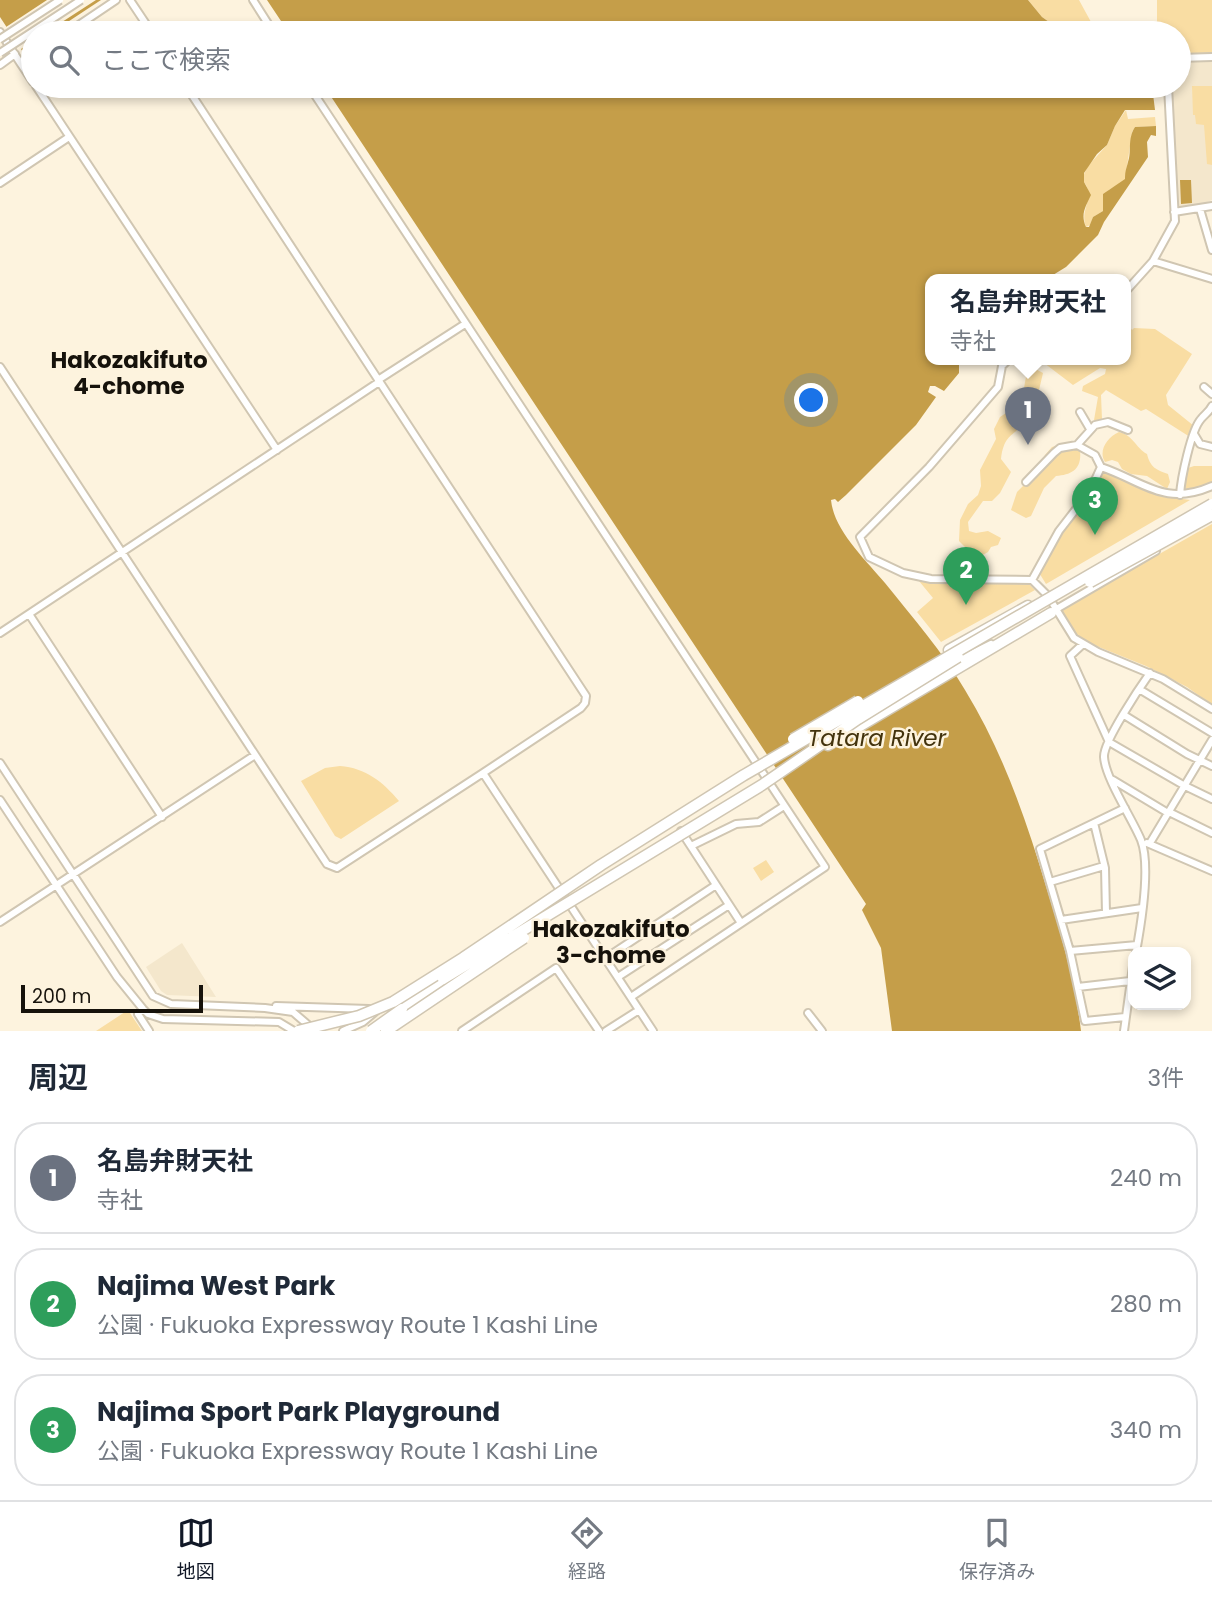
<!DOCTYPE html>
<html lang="ja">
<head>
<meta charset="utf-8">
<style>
	body { margin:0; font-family:Poppins,"Noto Sans JP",sans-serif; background:#f2f2f3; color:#1f2937 }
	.controls { position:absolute; right:21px; bottom:21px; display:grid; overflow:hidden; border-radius:14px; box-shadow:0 4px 10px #0003 }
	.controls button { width:63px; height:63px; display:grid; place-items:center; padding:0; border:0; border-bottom:2px solid #e0e1e3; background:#fff; color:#1f2937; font:35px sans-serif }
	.scale { position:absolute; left:21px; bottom:18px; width:182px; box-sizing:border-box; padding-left:7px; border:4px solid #16120b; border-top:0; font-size:19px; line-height:24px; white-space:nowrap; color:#16120b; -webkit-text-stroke:5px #fdf3de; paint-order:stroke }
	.you { position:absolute; left:812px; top:401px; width:24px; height:24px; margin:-18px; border:5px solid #fff; border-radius:50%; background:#1a73e8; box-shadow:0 0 0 10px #1a73e833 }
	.badge { display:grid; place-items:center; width:46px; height:46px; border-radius:50%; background:#111827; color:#fff; font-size:23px; font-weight:700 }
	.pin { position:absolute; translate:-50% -58px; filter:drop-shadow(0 2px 4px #0008) }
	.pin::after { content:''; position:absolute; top:37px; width:24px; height:21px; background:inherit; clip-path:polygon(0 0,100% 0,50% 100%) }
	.popup { position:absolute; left:925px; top:274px; width:206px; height:91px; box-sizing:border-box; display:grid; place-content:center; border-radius:14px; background:#fff; filter:drop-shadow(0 2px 5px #0005); font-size:23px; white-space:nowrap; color:#747a83 }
	.popup b { font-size:26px; color:#1f2937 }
	.popup::after { content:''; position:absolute; left:50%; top:100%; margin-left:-14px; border:14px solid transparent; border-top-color:#fff }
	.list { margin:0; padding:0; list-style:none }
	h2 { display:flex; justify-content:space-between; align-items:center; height:91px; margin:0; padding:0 28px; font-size:30px }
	h2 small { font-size:23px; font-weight:400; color:#747a83 }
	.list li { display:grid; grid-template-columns:46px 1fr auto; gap:21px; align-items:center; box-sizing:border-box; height:112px; margin:0 14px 14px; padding:0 14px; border:2px solid #e0e1e3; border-radius:28px }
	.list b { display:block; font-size:26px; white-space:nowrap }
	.list p { margin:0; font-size:23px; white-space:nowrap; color:#747a83 }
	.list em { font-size:23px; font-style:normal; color:#747a83 }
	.icon { flex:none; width:38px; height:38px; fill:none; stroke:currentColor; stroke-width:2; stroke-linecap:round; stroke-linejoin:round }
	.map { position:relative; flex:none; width:1212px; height:1031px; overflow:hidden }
	.search { position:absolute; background:#fff; box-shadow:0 4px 10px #0003; left:21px; right:21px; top:21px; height:77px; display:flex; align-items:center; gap:18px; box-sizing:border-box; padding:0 24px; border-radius:38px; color:#747a83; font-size:26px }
	.sheet { height:469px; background:#fff }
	nav { display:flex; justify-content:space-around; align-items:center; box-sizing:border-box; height:98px; border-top:2px solid #e0e1e3; background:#fff; font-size:19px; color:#747a83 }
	nav a { display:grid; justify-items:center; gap:4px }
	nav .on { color:#111827 }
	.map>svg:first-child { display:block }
	.built { fill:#f4e7cc }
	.green { fill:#f9dda3 }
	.water { fill:#c59e49 }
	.pier { fill:#fdf3de }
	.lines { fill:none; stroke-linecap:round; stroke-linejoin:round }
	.minor-casing { stroke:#d0c6b2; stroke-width:10 }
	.highway-casing { stroke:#d0c6b2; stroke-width:13 }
	.minor { stroke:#fff; stroke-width:6 }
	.highway { stroke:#fff; stroke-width:10 }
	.minor-bridge-casing { stroke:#d0c6b2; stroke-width:10; stroke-linecap:butt }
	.highway-bridge-casing { stroke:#d0c6b2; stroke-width:13; stroke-linecap:butt }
	.minor-bridge { stroke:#fff; stroke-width:6 }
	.highway-bridge { stroke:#fff; stroke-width:10 }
	.labels { text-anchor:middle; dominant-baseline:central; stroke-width:5; stroke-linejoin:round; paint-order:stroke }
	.neighbourhood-label { font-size:23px; font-weight:bold; fill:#16120b; stroke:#fdf3de }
	.water-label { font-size:23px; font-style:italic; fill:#43330d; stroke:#fdf3de }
</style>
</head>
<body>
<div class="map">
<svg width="1212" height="1031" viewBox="0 0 1212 1031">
	<rect width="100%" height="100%" fill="#fdf3de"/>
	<!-- built -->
	<path class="built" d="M1212,59V200L1200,205L1180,209L1176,206L1172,86H1179V61Z
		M182,943L216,997L167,995L161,991L146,967Z"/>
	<!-- green -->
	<path class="green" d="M1028,0H1079L1097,33H1079L1067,26L1059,29L1042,17Z
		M1157,0H1212V53L1179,54V33H1157Z
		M1192,86H1212V165L1207,164L1204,125L1196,124L1195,115H1193Z
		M1126,110L1128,119L1155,117L1156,126L1135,127L1132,132L1125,180C1105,194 1106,186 1103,211L1093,217L1090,225L1086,227C1079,209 1096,198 1084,182V174L1088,166L1107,145L1115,126Z
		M1126,321L1132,330L1134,328L1155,329L1192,354L1166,395L1168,405L1194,426L1190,437L1146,409L1141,411L1106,390L1101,395L1102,419L1097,421L1094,420L1098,397L1082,391L1083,386L1105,374L1106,369L1100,368L1073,385L1044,363V359H1126Z
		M1028,365L1043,373L1039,390L1024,388Z
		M1009,411L1017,413L1025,419C1017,437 1004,431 1001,459L1011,472L1000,493L992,501H983L968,522L969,531L976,533L988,531L1001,538L998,545L991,547L988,552L981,556L969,551L959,541L960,520L968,504L978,495L981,486L980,470L996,439L994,429L1000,417Z
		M1119,432C1133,435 1135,447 1147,454C1150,467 1156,470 1168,474L1170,482L1167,489L1147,476L1131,474L1122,469L1118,462L1112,460L1105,462C1098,451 1107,437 1119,432Z
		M1062,444L1080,451C1082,469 1072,475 1056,476L1044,488L1031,516L1026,518L1011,510L1017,492L1035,474L1045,455L1052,447Z
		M1194,466H1212V482L1191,491L1185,489V475L1188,468Z
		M1102,468L1156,495L1190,500L1046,584L1038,571L1045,556Z
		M1212,524V705L1187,687L1146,666L1084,641L1074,634L1061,610Z
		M919,581H1017L1029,584L1035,590L941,642L917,612L933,598Z
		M340,766C366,768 383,782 399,801L341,839L335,836L301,781L325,768Z
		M766,860L774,872L761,881L753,868Z
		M128,1010L142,1031H96Z"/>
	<!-- water -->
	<path class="water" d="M0,0H101L51,33H33V45L23,52L0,17Z
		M267,0H1028L1042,17L1059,29L1072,25L1079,33H289Z
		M324,86H1152L1155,110H1125L1115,126L1107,145L1097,154L1084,173V182L1091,195C1086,206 1080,214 1086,227H1089L1093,217L1103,211V194L1125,179C1125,171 1126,170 1128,162C1132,152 1127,139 1135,127L1156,126V136L1151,135L1147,142L1148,157L1104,222L1098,235L1066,267L1053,275L1033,279H930V359H959V373L944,391L935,386H930L928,392L936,397L916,425L846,495L838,502L835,499L831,500C834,531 866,560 885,583C913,618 943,652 965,690C1002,750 1026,819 1046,886C1061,934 1075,981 1081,1031H892L881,948L862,910L866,904Z
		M1180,180H1191L1192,203L1181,204Z"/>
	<!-- pier -->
	<path class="pier" d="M47,0H96L45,33H33V41L18,51L3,29Z"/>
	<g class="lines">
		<!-- minor casing -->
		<g class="minor-casing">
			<path id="minor" d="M130,0L152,33
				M253,0L274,33
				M0,32L21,64
				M67,33L116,0
				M33,56L21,64L33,82
				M1179,58L1212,57
				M0,65L15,54
				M36,86L277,450
				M186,86L381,384
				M309,86L825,867L631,997
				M0,183L69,137
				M1200,209L1212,250
				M1174,212L1212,206
				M1153,261L1212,279
				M1126,291L1153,261L1175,221L1168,86
				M1017,359L1008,360L1002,366L998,387L929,467L860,537L869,557L903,573L931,579L1032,580L1048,596L1074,638L1098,652L1163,679L1212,709
				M0,367L327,864L337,868L483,773
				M378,380L465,324
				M1204,387L1212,394
				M1080,412L1090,429
				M1194,434L1200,444L1212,447
				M1077,445L1095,455L1101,467
				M1026,482L1054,453L1060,448L1077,445L1095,425L1108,422L1128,430
				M1180,495C1181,479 1191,430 1201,419C1205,414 1209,412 1212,406
				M1032,580L1059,531L1090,491L1101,467C1145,482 1164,507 1212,486
				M1053,611L1156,551
				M29,614L162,817
				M0,633L376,384H381L586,696L585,703L581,708L483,773L653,1031
				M1083,644L1070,656L1109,742L1185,786L1212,799
				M957,661L991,644
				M1139,689L1212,733
				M1124,715L1187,754L1212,766
				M0,763L153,996L171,1004L265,1008L293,1012L314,1030
				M1113,780L1168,813
				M0,800L117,977L143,1009L148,1014L163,1019L279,1022L294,1031
				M1125,808L1040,849L1070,951L1085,1021L1125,1017
				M1169,812L1212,833
				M1094,823L1105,868L1106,913
				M681,831L741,923
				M1147,843L1212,871
				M1150,843L1212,740
				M691,846L736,824L759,822L784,806
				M1050,882L1104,866
				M1061,920L1142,908
				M0,922L255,755
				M1070,951L1137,945
				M1136,952C1141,925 1151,866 1141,840C1133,820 1105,778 1104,757C1103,742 1140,687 1150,673
				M606,958L716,885
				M618,977L729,905
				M1078,987L1130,981
				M143,1009L138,1014L149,1031
				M276,1009V1006L369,1009
				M808,1013L822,1031
				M343,1031L363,1022L376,1011
				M462,1031L556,968L599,1031
				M606,1031L639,1010
				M1124,1031L1133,966"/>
		</g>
		<!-- highway casing -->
		<g class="highway-casing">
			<path id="highway" d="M949,650L1028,606
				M828,745L1051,613
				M402,1009L452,977"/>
		</g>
		<!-- minor -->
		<use href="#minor" class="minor"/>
		<!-- highway -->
		<use href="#highway" class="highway"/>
		<!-- minor-bridge casing -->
		<g class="minor-bridge-casing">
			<path id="minor-bridge" d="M0,39L60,0
				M0,53L81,0"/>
		</g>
		<!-- highway-bridge casing -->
		<g class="highway-bridge-casing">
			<path id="highway-bridge" d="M1090,582L1212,515
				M793,739L858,701
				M443,979L762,785L858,719L958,657
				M298,1031L359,1016L393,1002L463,958L601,865L744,775L1212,504
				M371,1031L402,1009
				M386,1031L524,938"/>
		</g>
		<!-- minor-bridge -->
		<use href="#minor-bridge" class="minor-bridge"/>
		<!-- highway-bridge -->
		<use href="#highway-bridge" class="highway-bridge"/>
	</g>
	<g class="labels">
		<!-- neighbourhood labels -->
		<g class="neighbourhood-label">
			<text x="129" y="360">Hakozakifuto<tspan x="129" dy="26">4-chome</tspan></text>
			<text x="611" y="929">Hakozakifuto<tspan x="611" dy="26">3-chome</tspan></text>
		</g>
		<!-- water labels -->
		<g class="water-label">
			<text x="877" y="738">Tatara River</text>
		</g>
	</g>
</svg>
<div class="controls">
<button><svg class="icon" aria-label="layers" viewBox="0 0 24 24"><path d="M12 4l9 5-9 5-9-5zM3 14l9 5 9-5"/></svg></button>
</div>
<div class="scale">200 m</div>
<div class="you"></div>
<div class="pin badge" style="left:1028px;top:445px;background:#6b7280">1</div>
<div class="popup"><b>名島弁財天社</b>寺社</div>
<div class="pin badge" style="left:966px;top:605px;background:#2e9e5b">2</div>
<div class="pin badge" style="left:1095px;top:535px;background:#2e9e5b">3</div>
<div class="search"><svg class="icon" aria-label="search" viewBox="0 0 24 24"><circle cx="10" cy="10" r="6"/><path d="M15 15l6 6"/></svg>ここで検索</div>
</div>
<section class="sheet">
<h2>周辺<small>3件</small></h2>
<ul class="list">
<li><span class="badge" style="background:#6b7280">1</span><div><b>名島弁財天社</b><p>寺社</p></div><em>240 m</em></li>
<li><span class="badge" style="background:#2e9e5b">2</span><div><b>Najima West Park</b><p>公園 · Fukuoka Expressway Route 1 Kashi Line</p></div><em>280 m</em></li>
<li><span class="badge" style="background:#2e9e5b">3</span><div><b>Najima Sport Park Playground</b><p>公園 · Fukuoka Expressway Route 1 Kashi Line</p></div><em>340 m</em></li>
</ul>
</section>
<nav>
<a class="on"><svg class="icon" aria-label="map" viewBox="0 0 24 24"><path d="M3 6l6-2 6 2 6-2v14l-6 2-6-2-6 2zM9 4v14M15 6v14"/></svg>地図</a>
<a><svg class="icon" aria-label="directions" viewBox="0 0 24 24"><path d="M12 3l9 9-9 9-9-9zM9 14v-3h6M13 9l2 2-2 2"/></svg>経路</a>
<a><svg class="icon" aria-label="saved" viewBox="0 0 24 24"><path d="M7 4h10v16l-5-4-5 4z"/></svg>保存済み</a>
</nav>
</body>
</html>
